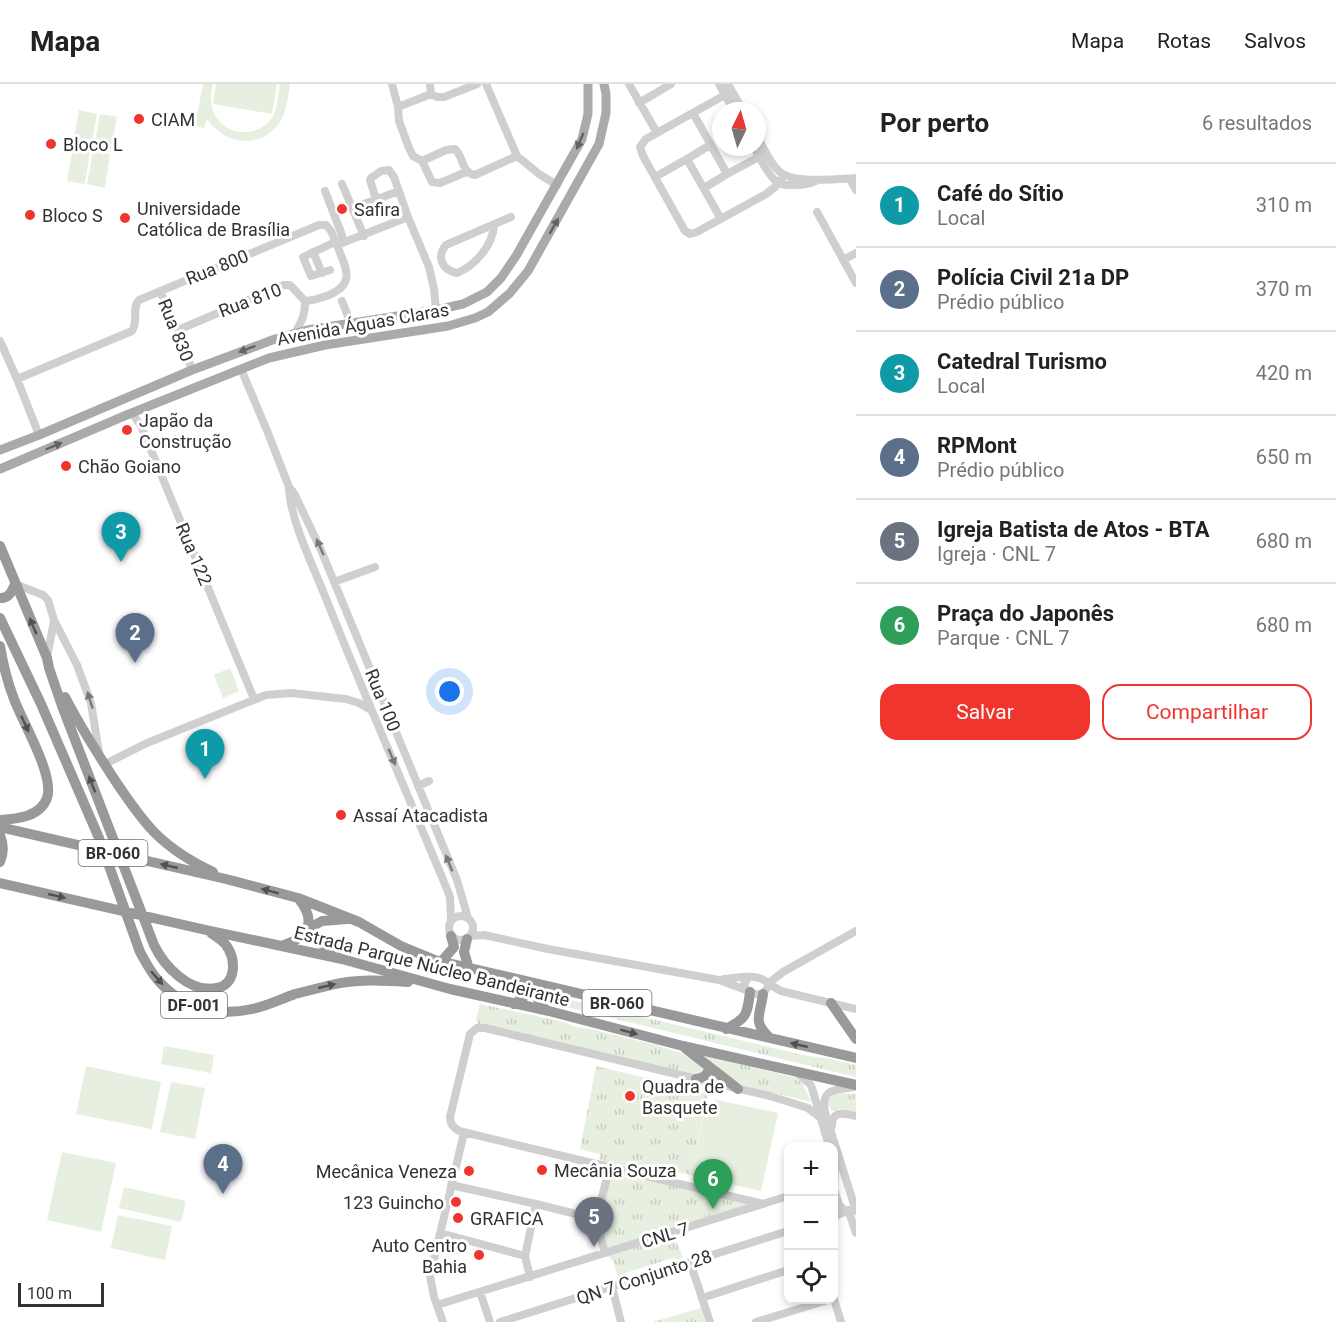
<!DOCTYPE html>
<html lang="pt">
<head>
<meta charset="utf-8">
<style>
	body { margin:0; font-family:Roboto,sans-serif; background:#f6f6f6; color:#222 }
	.controls { position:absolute; right:18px; bottom:18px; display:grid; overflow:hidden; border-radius:12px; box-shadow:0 3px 9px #0003 }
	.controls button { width:54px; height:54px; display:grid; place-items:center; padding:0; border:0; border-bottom:2px solid #e0e0e0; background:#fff; color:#222; font:30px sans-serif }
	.compass { position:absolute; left:712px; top:18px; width:54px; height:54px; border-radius:50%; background:#fff; box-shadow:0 3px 9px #0003; rotate:5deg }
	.scale { position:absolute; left:18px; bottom:15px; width:86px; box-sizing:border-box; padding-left:6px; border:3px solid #323232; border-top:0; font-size:16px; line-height:21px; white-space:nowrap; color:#323232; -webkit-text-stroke:4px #fff; paint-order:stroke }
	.you { position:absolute; left:450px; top:608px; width:21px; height:21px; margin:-15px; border:4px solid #fff; border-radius:50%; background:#1a73e8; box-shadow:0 0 0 9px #1a73e833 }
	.badge { display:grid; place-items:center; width:39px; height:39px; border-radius:50%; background:#ef352e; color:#fff; font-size:20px; font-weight:700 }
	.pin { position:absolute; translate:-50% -50px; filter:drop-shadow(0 2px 3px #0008) }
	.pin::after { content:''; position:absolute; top:32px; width:21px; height:18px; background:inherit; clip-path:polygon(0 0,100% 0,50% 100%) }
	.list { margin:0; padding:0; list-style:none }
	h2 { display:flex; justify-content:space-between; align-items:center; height:78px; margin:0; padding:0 24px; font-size:26px }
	h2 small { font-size:20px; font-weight:400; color:#767676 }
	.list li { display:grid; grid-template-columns:39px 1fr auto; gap:18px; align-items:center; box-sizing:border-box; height:84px; padding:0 24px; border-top:2px solid #e0e0e0 }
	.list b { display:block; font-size:22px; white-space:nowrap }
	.list p { margin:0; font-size:20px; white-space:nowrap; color:#767676 }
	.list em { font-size:20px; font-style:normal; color:#767676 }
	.actions { display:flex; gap:12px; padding:18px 24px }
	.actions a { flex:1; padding:14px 0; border:2px solid #ef352e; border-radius:18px; text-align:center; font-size:21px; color:#ef352e }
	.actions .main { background:#ef352e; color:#fff }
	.icon { flex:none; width:33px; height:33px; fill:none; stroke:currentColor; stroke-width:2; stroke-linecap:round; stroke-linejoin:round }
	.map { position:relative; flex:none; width:856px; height:1238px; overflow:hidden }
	header { display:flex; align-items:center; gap:36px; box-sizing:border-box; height:84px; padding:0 30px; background:#fff; border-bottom:2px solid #e0e0e0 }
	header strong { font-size:28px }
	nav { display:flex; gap:33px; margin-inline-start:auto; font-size:21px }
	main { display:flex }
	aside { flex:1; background:#fff }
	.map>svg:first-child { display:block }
	.grass { fill:url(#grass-tufts) }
	.garden { fill:#e6efe0 }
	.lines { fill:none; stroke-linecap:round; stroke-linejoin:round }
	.minor { stroke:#cfcfcf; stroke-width:8 }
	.major { stroke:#aaa; stroke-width:9 }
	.highway { stroke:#999; stroke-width:10 }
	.oneway { fill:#626262 }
	.oneway2 { fill:#797979 }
	.oneway3 { fill:#515151 }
	.poi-dot { fill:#ef352e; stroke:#fff; stroke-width:2 }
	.labels { text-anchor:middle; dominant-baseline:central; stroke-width:6; stroke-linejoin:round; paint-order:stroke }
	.shield { fill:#fff; stroke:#707070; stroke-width:1.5 }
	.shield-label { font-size:16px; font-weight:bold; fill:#323232 }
	.poi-label { font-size:18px; fill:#323232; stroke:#fff; text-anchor:start }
	.street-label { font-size:18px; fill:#323232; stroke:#fff }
</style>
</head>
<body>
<header>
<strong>Mapa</strong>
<nav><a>Mapa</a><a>Rotas</a><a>Salvos</a></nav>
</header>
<main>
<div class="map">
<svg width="856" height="1238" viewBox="0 0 856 1238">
	<defs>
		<pattern id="grass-tufts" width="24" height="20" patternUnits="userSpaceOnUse" patternTransform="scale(1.5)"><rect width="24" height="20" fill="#e6efe0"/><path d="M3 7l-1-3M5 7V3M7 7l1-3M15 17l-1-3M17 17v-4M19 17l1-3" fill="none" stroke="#c6cdc1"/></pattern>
	</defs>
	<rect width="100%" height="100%" fill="#fff"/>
	<!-- grass -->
	<path class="grass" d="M546,910L803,971L831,975L856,981V993L542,917L541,913Z
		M480,920C506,926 533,931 560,937C569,939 578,946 587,944L656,961L680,969L694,975L706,986L698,992L487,941L478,940L476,935Z
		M701,970L796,994L803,1000L811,1018L742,1001L731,995Z
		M596,982L708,1009L690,1091L666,1085L664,1092L599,1078L600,1070L580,1065Z
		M840,1009L856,1010V1028L839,1025L832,1027L827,1018L831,1013Z
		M613,1087L750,1121L609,1164L606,1162L599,1137L611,1090Z
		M672,1151L676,1155L684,1177L673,1174L622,1190L619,1197L613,1177L608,1172Z
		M701,1224L705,1238H653Z"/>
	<!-- garden -->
	<path class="garden" d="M203,0H213C211,8 210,15 212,23C219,52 258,57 273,32C278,23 278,10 280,0H290C288,12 287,25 281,36C264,66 224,62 207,35L204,44L195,42Z
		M216,0H277L272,30L213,20Z
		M79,26L97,30L91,63L73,60Z
		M100,30L117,33L111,67L94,64Z
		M73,63L90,67L85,100L67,97Z
		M93,67L110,70L105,104L87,100Z
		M230,584L239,607L223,614L214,591Z
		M164,962L214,971L211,989L161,980Z
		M86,982L161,998L152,1045L76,1030Z
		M625,997L640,1000L634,1027L620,1024Z
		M171,998L205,1004L195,1055L160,1048Z
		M717,1016L778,1029L761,1107L690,1091L705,1025L710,1019Z
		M62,1068L116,1079L101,1148L47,1136Z
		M124,1103L186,1117L181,1138L119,1124Z
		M118,1131L172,1142L165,1176L111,1164Z"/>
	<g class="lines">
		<!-- minor -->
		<path class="minor" d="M392,0L398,23L431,10
			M430,0L431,10L437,13H444L477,0
			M486,0L517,72L539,90L557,101
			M629,0L657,49
			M719,0L734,27
			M728,0L743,27
			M725,11L646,55L640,63L643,72L685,147L690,150L697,148L766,110L775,103L785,91
			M639,19L671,0
			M398,23L399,37L409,64L413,72L422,77L432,98L440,99L466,88
			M693,29L727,90L759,73
			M757,52C764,64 770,80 780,88C794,100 838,95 856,94
			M754,63C759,73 769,93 778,99C784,102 791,101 797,101C804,101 810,100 816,97
			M687,75L710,61
			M422,77L446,66L455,65C464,73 461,89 475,91L517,72
			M655,93L687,75L721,135
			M850,95L856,106
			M342,100L364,152
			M704,104L727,90
			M325,107L342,151V159
			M376,115L370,96L371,94L381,87L389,86L394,93L408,133
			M364,120L399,107
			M817,128L856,199
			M494,141C493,161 475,182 457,189C442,186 436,173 446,161L511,133
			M313,168L322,189
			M843,176L856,169
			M330,186L311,192L303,173L335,158
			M160,207L178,246L192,286
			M342,217L351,240
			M178,246L284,201H290L305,217C314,217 321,214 329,211C357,199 345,183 337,161
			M295,249C302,236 305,232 305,217
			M0,257L17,295L39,351
			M241,285L268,349L289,403L294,409L321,466L457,796L468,834
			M17,295L132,247C139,237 131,225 139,216L319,141H326L331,147L337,161L408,133L429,183L434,205L436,226
			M129,330L134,332L141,342L254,615
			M289,404C290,435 313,482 325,512C363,608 404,702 444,798L450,813L451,836
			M334,498L375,483
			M15,500L43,511L48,516L54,536L77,581L91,619L99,669
			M47,573L54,537
			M105,680L147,659L266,611L291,609L346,615L359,619L371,626
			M418,702L429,697
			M449 844a12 12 0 1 1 24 0a12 12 0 1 1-24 0Z
			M470,852L484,851L548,865L719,896L746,906
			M724,895C738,894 758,888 769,900C764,913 757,912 746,906L744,901L748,893
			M769,899L783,888L856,847
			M769,900L781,907L856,925
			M797,989L810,1000L812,1004L829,1062
			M854,1003C832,1006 819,1006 826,1032L856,1127
			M832,1042C832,1026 844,1029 856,1032
			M834,1080L835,1088L834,1105L839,1121L850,1131L856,1149
			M451,1101L536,1120L596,1135
			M763,1120L459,1047C453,1043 450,1040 450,1033L470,950L477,944H485L693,994L770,1012L808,1024L822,1035
			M834,1133L848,1126
			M440,1149L525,1172
			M605,1169L596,1135L610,1083
			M690,1178L710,1238
			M530,1193L525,1172L536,1120
			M612,1203L621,1238
			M480,1208L490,1238
			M702,1214L788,1186
			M834,1215L841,1238
			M437,1221L788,1112
			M443,1238L434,1213L430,1192L464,1049
			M500,1238L788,1147
			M756,1238L828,1216"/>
		<!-- major -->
		<path class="major" d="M0,366L39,351L192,286L275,255L307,246L436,226L463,220L487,208L501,194L516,172L582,55L588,30V0
			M0,385L129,330L269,274L325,261L448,242L475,234L488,228L510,209L528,187L599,60L606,29V10L604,0"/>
		<!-- highway -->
		<path class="highway" d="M0,462L47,574L49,584L62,622L154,861C164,882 190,910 217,904C237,900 236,875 226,861C222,856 217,853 211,849
			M0,514C9,515 12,507 15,500
			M0,534L41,620L99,754L140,868C145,877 150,887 157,895C180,923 217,933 252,925C267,922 281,915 295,910C307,907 319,904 331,901C357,895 381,896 408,898
			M0,562C3,580 7,597 14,615C22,637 55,692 47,714C40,733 17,735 0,736
			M65,613C81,644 99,672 118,701C130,718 141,735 155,749C171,765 192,778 213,788
			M0,743L226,795L298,814L359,838L401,862L435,876L856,974
			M0,751C4,761 4,769 0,778
			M0,799L206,846L342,875L450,905L549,927L683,962L856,1001
			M467,855L464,868L469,885
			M281,862C308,854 318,838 298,814
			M337,871L319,858L306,846L322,837L347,835
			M441,878L454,863L451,852
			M763,910C760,933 752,937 770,954
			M831,919L856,955
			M514,920L523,914L526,908C525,902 519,901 514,900
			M547,926L540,922L538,914L540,908L549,903
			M726,945C747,934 747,931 750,908
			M685,964L738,1005
			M696,995C704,994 708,991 709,983"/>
	</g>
	<!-- one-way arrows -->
	<defs><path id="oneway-solid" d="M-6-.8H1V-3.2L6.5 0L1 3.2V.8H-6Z" transform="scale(1.5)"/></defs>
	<g class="oneway">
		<use href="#oneway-solid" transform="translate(580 57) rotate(113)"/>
		<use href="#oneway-solid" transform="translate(554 142) rotate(-60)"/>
		<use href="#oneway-solid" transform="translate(247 265) rotate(159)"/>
		<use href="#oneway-solid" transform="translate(54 362) rotate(-23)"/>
	</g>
	<g class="oneway2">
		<use href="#oneway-solid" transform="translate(320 463) rotate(-114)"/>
		<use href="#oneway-solid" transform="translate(90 616) rotate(-107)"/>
		<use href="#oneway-solid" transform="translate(392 673) rotate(67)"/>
		<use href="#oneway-solid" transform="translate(449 779) rotate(-112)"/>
	</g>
	<g class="oneway3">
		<use href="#oneway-solid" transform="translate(33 542) rotate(-113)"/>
		<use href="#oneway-solid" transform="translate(25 640) rotate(65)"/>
		<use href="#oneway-solid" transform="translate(92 700) rotate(-111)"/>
		<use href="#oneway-solid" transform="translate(169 782) rotate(-167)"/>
		<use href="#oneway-solid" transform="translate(270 807) rotate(-165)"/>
		<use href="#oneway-solid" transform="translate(57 812) rotate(13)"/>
		<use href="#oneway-solid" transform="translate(157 894) rotate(49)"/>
		<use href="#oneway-solid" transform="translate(327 902) rotate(-13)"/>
		<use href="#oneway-solid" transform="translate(629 948) rotate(15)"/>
		<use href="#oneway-solid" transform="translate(799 961) rotate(-167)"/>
	</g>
	<!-- markers -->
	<g class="poi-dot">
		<circle cx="139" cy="35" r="6"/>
		<circle cx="51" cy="60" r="6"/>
		<circle cx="342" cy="125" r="6"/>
		<circle cx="30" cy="131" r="6"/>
		<circle cx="125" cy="134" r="6"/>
		<circle cx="127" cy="346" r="6"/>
		<circle cx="66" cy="382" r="6"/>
		<circle cx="341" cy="731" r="6"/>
		<circle cx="630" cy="1012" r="6"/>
		<circle cx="542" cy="1086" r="6"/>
		<circle cx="469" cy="1087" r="6"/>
		<circle cx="456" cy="1118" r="6"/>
		<circle cx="458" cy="1134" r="6"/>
		<circle cx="479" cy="1171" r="6"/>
	</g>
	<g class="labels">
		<!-- shield labels -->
		<g class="shield">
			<rect x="78.5" y="756" width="69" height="26" rx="4.5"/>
			<rect x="582.5" y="906" width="69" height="26" rx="4.5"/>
			<rect x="161" y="908" width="66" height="26" rx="4.5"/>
		</g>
		<g class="shield-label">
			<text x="113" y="769">BR-060</text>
			<text x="617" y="919">BR-060</text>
			<text x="194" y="921">DF-001</text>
		</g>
		<!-- poi labels -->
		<g class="poi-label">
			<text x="151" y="35">CIAM</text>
			<text x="63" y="60">Bloco L</text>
			<text x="137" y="124">Universidade<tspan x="137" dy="21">Católica de Brasília</tspan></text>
			<text x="354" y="125">Safira</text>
			<text x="42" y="131">Bloco S</text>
			<text x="139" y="336">Japão da<tspan x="139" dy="21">Construção</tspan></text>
			<text x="78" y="382">Chão Goiano</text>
			<text x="353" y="731">Assaí Atacadista</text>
			<text x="642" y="1002">Quadra de<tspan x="642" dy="21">Basquete</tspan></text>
			<text x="554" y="1086">Mecânia Souza</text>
			<text x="457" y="1087" text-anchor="end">Mecânica Veneza</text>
			<text x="444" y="1118" text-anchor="end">123 Guincho</text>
			<text x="470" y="1134">GRAFICA</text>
			<text x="467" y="1161" text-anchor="end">Auto Centro<tspan x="467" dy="21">Bahia</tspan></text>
		</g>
		<!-- street labels -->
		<g class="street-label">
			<text transform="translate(217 183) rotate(-22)">Rua 800</text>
			<text transform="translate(250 216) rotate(-21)">Rua 810</text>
			<text transform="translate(363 240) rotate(-10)">Avenida Águas Claras</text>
			<text transform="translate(176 246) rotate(68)">Rua 830</text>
			<text transform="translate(194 470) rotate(67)">Rua 122</text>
			<text transform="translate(383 616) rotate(68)">Rua 100</text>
			<text transform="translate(432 882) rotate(14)">Estrada Parque Núcleo Bandeirante</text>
			<text transform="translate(665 1151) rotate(-17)">CNL 7</text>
			<text transform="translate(644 1193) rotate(-18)">QN 7 Conjunto 28</text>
		</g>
	</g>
</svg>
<div class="controls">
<button>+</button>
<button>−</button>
<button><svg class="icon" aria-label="locate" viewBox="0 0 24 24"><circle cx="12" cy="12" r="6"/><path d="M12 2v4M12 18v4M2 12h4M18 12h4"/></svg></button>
</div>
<svg class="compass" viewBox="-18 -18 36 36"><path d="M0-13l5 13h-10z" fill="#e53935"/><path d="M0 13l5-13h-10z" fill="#767676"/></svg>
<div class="scale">100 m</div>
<div class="you"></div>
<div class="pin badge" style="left:205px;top:695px;background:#0f9aa8">1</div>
<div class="pin badge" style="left:135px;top:579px;background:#5c6f8a">2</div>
<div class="pin badge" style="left:121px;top:478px;background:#0f9aa8">3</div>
<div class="pin badge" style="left:223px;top:1110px;background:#5c6f8a">4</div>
<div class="pin badge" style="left:594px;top:1163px;background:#6b7280">5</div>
<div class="pin badge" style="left:713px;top:1125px;background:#2e9e5b">6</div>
</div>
<aside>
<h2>Por perto<small>6 resultados</small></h2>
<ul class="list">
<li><span class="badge" style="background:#0f9aa8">1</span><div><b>Café do Sítio</b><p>Local</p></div><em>310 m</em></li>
<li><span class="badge" style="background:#5c6f8a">2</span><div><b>Polícia Civil 21a DP</b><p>Prédio público</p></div><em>370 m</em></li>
<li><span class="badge" style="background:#0f9aa8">3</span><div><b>Catedral Turismo</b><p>Local</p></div><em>420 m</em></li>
<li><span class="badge" style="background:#5c6f8a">4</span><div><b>RPMont</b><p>Prédio público</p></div><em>650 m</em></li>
<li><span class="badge" style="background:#6b7280">5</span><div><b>Igreja Batista de Atos - BTA</b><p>Igreja · CNL 7</p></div><em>680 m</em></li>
<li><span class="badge" style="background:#2e9e5b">6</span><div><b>Praça do Japonês</b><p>Parque · CNL 7</p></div><em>680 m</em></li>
</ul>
<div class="actions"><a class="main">Salvar</a><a>Compartilhar</a></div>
</aside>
</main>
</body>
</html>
